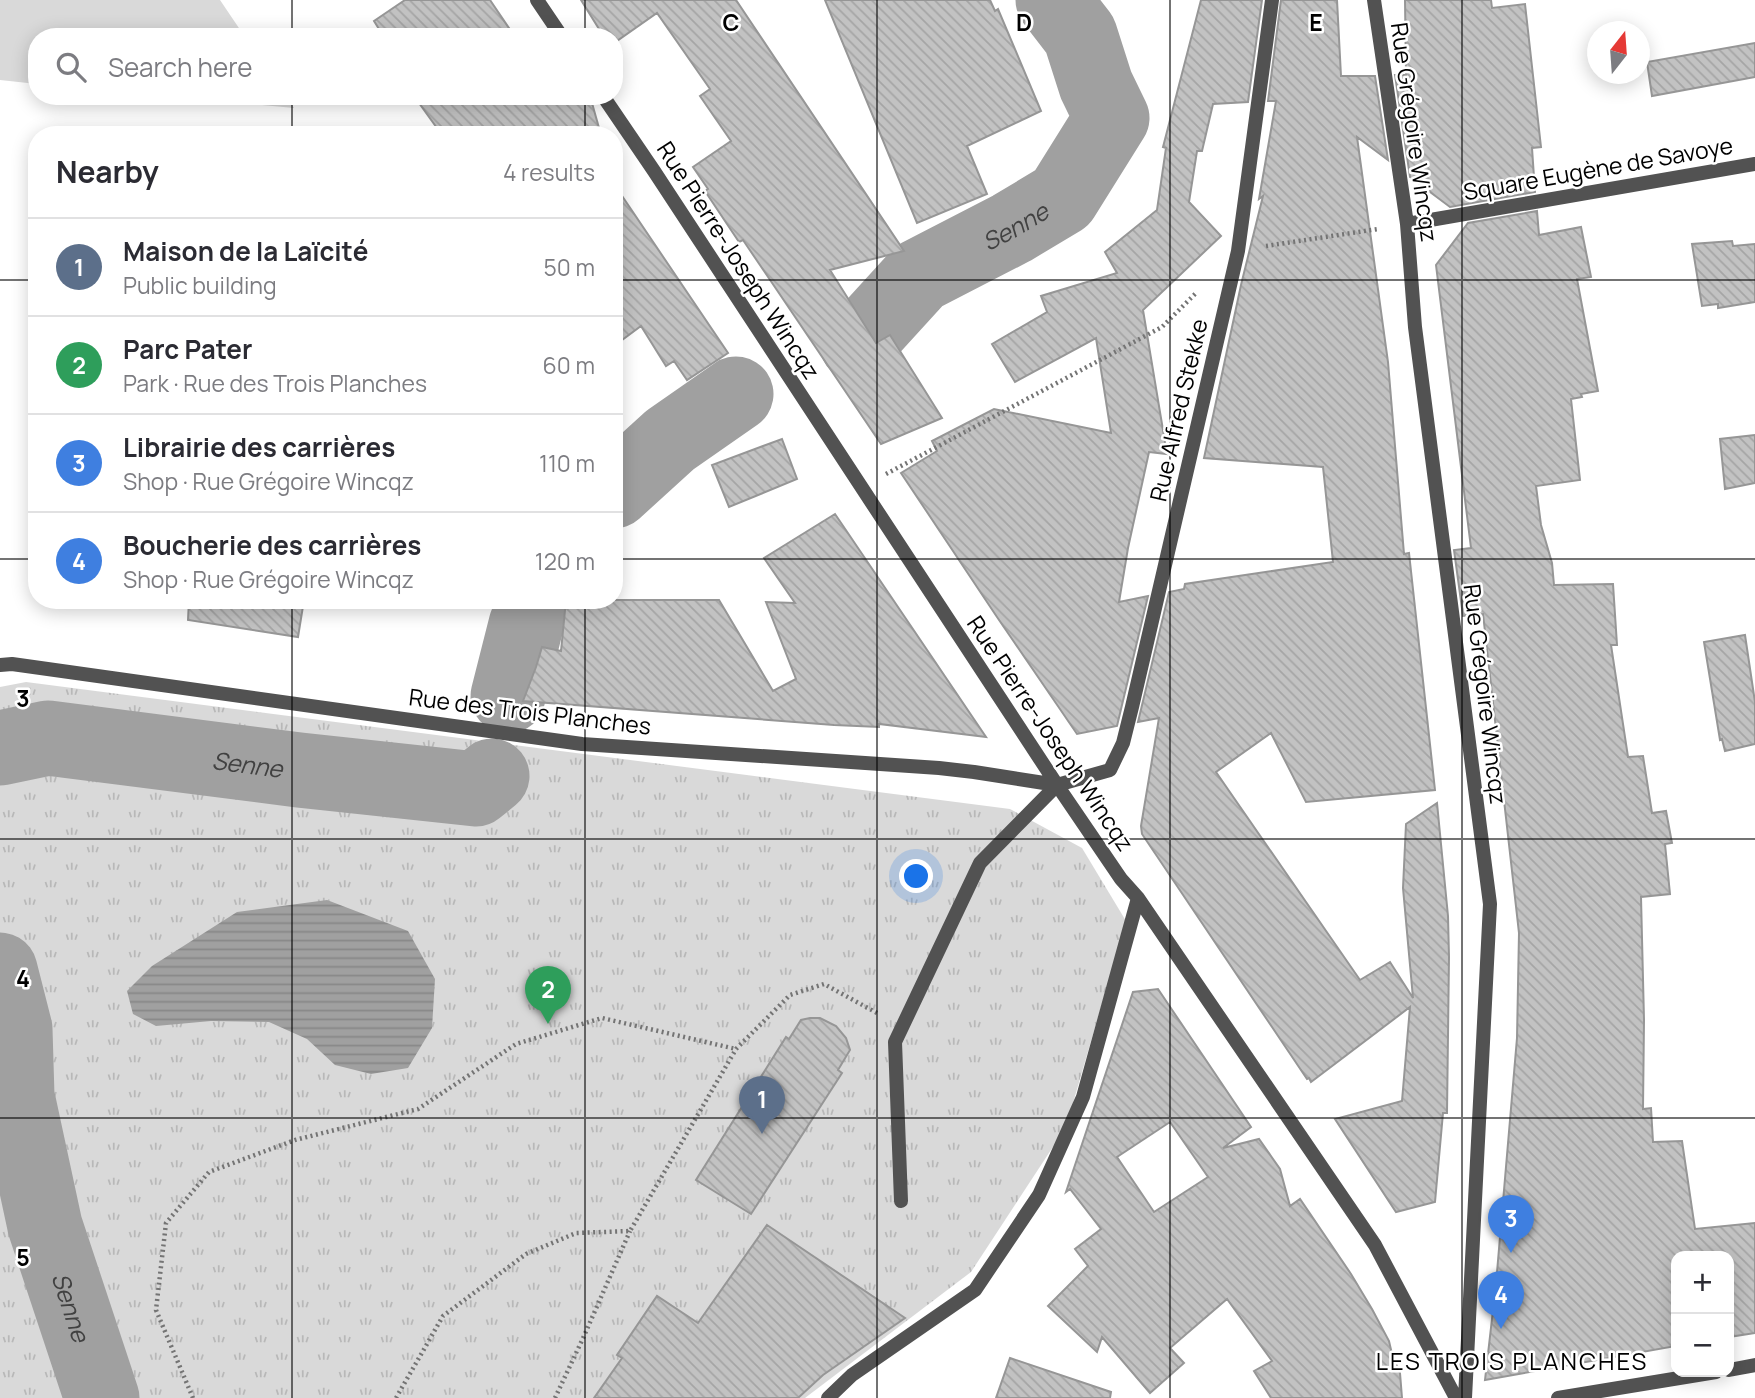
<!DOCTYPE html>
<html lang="en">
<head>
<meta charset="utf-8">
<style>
	body { margin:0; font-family:Manrope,sans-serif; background:#f7f7f7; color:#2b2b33 }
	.controls { position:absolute; right:21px; bottom:21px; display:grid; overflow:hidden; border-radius:14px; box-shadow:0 4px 18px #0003 }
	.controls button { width:63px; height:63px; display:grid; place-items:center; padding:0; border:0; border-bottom:2px solid #e1e1e2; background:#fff; color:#2b2b33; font:35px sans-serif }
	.compass { position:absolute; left:1587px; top:21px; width:63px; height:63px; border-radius:50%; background:#fff; box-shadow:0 4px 18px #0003; rotate:17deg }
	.you { position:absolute; left:917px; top:877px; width:24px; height:24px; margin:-18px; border:5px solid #fff; border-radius:50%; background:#1a73e8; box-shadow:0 0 0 10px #1a73e833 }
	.badge { display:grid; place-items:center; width:46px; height:46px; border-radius:50%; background:#7c3aed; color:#fff; font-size:23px; font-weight:700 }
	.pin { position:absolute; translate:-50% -58px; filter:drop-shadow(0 2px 4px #0008) }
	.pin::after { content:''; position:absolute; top:37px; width:24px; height:21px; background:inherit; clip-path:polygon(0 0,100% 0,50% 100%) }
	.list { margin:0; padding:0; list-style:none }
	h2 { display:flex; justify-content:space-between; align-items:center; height:91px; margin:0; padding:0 28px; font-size:30px }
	h2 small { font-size:23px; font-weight:400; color:#7c7c81 }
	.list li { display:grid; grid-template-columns:46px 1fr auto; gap:21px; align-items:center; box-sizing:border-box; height:98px; padding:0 28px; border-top:2px solid #e1e1e2 }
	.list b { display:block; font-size:26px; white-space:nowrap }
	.list p { margin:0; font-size:23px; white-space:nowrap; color:#7c7c81 }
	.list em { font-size:23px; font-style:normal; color:#7c7c81 }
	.icon { flex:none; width:38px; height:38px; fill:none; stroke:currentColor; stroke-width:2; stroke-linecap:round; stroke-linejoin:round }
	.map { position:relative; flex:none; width:1755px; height:1398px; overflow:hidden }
	.search { position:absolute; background:#fff; box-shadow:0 4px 18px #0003; left:28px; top:28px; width:595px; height:77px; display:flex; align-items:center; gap:18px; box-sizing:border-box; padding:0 24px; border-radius:28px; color:#7c7c81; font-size:26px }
	.panel { position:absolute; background:#fff; box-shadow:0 4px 18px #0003; left:28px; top:126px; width:595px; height:483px; border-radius:28px }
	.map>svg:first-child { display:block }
	.grass { fill:#d9d9d9 }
	.park { fill:url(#park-tufts) }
	.water { fill:url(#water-rules) }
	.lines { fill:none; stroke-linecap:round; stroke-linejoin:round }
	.river { stroke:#a0a0a0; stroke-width:75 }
	.building { fill:url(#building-back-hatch); stroke:#969696; stroke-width:2; fill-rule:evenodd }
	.path { stroke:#747474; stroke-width:4.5; stroke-dasharray:2 3.5; stroke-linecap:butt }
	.service { stroke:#525252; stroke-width:14 }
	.minor { stroke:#525252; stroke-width:14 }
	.grid { fill:none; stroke:#000; stroke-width:2; stroke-opacity:0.55 }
	.labels { text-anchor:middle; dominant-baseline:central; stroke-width:5; stroke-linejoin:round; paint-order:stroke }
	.street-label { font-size:23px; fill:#000; stroke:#fff }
	.water-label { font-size:24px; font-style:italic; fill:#414141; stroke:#fff }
	.neighbourhood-label { font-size:24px; letter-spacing:2px; fill:#000; stroke:#fff }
	.grid-label { font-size:23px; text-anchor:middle; font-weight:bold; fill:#000; stroke:#fff; stroke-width:5; stroke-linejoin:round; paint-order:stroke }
</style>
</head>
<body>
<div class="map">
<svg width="1755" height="1398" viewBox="0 0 1755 1398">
	<defs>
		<pattern id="park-tufts" width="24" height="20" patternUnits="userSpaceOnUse" patternTransform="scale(1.75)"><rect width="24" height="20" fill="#d9d9d9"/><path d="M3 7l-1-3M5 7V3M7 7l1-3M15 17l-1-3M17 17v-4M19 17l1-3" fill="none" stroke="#b8b8b8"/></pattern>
		<pattern id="water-rules" width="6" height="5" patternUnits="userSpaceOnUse" patternTransform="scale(1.75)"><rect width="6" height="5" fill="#a0a0a0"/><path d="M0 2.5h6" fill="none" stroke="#888"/></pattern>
		<pattern id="building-back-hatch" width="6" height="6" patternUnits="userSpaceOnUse" patternTransform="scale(1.75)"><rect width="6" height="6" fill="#c2c2c2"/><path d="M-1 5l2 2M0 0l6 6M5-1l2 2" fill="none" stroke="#a5a5a5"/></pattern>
	</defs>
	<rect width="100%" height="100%" fill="#fff"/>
	<!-- grass -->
	<path class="grass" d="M0,0H220L245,37H37V84L0,80Z
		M168,96H286L294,108Z"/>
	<!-- park -->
	<path class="park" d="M26,682L1010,809L1082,848L1126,921L1066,1127L971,1272L805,1398H0V687Z"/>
	<!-- water -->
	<path class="water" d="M327,900L408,931L435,979L432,1028L408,1068L371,1074L335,1065L307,1039L269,1022L211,1021L156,1026L133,1014L127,991L152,966L237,912Z"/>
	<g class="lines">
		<!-- river -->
		<g class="river">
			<path id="s1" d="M857,344L919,276L1012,228L1062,198L1112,118L1096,85L1080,35L1053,0"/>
			<path d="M614,491L670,440L736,394"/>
			<path d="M508,696L526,625L536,600"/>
			<path id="s2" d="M0,748L48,738L299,770L476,789L492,776"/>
			<path id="s3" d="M0,970L15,1029L17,1096L45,1226L102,1398"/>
		</g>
	</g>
	<!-- building -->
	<path class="building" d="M405,0H490L515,37H384L374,21Z
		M581,0H736L904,251L830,270L876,343L890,335L942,418L881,444L743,240L739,242L705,191L708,189L693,167L731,141L700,96L710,89L657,13L614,43V37H604Z
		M825,0H990L995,11L998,9L1041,111L967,146L987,194L917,223Z
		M1201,0H1262L1248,102L1213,104L1202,151H1197L1189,202L1221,236L1143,310L1167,454L1149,452L1128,548L1119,602L1148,596L1117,726L1077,734L997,617L901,473L937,451L932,441L994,409L1111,433L1096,338L1015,382L992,344L1047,312L1041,296L1117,273L1105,252L1157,210L1166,148L1163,147Z
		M1281,0H1337L1341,76H1375L1388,160L1357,137L1388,362L1404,554L1409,553L1435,790L1306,802L1271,733L1216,772L1360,980L1390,962L1413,998L1403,888L1406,824L1437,803L1448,916L1449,957L1447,1113H1443L1435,1202L1396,1212L1335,1119L1402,1101L1410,1007L1311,1082L1309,1078L1307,1079L1142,834L1141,826L1159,718L1138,722L1169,592L1184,589L1185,584L1333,562L1323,467L1204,458L1241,285L1263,196L1259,199L1276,101H1268Z
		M1405,0H1491L1492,8L1525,4L1541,147L1532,148L1535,192L1450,207L1410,177L1395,75H1406Z
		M1755,43V77L1652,96L1647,62Z
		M414,96H590L601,135H442Z
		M614,184L728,353L687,380L674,361L666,366L641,326L614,346Z
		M1537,211L1539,235L1581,227L1591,277L1577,279L1598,391L1581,394L1582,397L1571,399L1580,480L1536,486L1541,525L1552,563L1554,585L1613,584L1617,645H1611L1628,757L1643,756L1652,813L1666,811L1672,843L1665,844L1670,894L1641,897L1644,1020L1643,1109L1651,1108L1653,1142L1682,1141L1695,1229L1755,1223V1333L1729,1337V1256H1676V1346L1485,1380L1496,1284L1517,1038L1519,933L1483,614L1463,616L1454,550L1471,548L1436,265L1468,223Z
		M1732,241L1733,246L1755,244V302L1718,308V304L1702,306L1692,244Z
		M1755,435V483L1725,489L1720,439Z
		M782,439L797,479L729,507L712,465Z
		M835,514L986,737L879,724V727L834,725L523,701L536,667L542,647L561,651L566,600H719L773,691L796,679L766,602L795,603L764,558Z
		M189,600H304L298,637L188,620Z
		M1745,635L1755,702V744L1725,751L1722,739L1720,740L1704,642Z
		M1158,989L1251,1127L1223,1148L1259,1139L1280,1169L1290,1206L1300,1199L1351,1274L1372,1309L1389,1341L1392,1354L1400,1373L1402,1398H1271L1254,1371L1272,1361L1227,1299L1170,1348L1184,1363L1150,1393L1102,1337L1097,1352L1048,1306L1088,1266L1075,1249L1101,1229L1070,1189L1066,1192L1133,992ZM1170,1122L1208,1177L1154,1212L1117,1157Z
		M810,1018H820L836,1026L846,1038L850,1050L838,1070L842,1073L751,1214L696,1180L786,1037L789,1039L801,1020Z
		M767,1225L905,1318L823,1375L798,1398H594L622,1358L617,1355L657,1296L698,1323Z
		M1010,1358L1111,1392L1110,1398H996Z"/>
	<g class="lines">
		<!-- path -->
		<path class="path" d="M1266,246L1378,229
			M886,474L1162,327L1197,292
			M193,1398L156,1310L166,1223L209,1172L295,1140L418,1109L516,1044L602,1018L736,1049
			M396,1398L443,1316L526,1254L576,1233L630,1231L736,1049L790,995L824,984L877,1013
			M555,1398L584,1336L630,1231"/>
		<!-- service -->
		<path class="service" d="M901,1201L895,1042L980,863L1057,785"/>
		<!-- minor -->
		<path class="minor" d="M537,0L562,37
			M1374,0L1407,224L1415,327L1490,904L1465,1398
			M603,96L654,171L1057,785L1121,879L1138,898L1375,1245L1456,1398
			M1407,224L1755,164
			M0,665L12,664L582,744L939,768L974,772L1057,785L1110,770L1123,743L1132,707L1238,251L1272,0
			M1729,1370L1755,1365
			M828,1398L852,1375L975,1290L1039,1195L1083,1097L1138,898
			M1558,1398L1716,1372"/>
	</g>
	<!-- grid -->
	<path class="grid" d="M292,0V37M585,0V37M877,0V1398M1170,0V1398M1462,0V1398M292,96V135M585,96V135M0,280H37M614,280H1755M0,559H37M614,559H1755M292,600V1398M585,600V1398M0,839H1755M0,1118H1755"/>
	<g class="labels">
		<!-- street labels -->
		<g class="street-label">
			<text transform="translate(1415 132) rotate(82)">Rue Grégoire Wincqz</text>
			<text transform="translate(1598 168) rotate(-10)">Square Eugène de Savoye</text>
			<text transform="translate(739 260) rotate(57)">Rue Pierre-Joseph Wincqz</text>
			<text transform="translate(1178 410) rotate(-77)">Rue Alfred Stekke</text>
			<text transform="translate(1486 694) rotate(83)">Rue Grégoire Wincqz</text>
			<text transform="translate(530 711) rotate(7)">Rue des Trois Planches</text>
			<text transform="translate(1051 733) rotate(56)">Rue Pierre-Joseph Wincqz</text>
		</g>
		<!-- water labels -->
		<g class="water-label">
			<text stroke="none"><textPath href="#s1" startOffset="200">Senne</textPath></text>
			<text stroke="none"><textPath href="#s2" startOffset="250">Senne</textPath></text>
			<text stroke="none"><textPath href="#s3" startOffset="346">Senne</textPath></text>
		</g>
		<!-- neighbourhood labels -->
		<g class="neighbourhood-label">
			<text x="1512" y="1360">LES TROIS PLANCHES</text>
		</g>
	</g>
	<g class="grid-label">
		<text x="731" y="31">C</text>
		<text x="1024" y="31">D</text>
		<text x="1316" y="31">E</text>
		<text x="23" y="707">3</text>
		<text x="23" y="987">4</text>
		<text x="23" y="1266">5</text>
	</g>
</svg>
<div class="controls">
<button>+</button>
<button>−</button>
</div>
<svg class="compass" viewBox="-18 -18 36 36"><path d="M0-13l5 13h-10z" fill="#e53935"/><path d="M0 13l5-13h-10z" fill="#7c7c81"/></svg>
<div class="you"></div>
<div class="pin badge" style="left:762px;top:1134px;background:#5c6f8a">1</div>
<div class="pin badge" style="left:548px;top:1024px;background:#2e9e5b">2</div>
<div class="pin badge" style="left:1511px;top:1253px;background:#3f7fe0">3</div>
<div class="pin badge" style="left:1501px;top:1329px;background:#3f7fe0">4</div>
<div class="search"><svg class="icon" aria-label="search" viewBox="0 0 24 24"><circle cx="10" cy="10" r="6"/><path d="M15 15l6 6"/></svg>Search here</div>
<section class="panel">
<h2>Nearby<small>4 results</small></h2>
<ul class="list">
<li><span class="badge" style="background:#5c6f8a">1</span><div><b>Maison de la Laïcité</b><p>Public building</p></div><em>50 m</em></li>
<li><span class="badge" style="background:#2e9e5b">2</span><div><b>Parc Pater</b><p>Park · Rue des Trois Planches</p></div><em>60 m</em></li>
<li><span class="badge" style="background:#3f7fe0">3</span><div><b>Librairie des carrières</b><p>Shop · Rue Grégoire Wincqz</p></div><em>110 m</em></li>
<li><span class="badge" style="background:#3f7fe0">4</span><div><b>Boucherie des carrières</b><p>Shop · Rue Grégoire Wincqz</p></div><em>120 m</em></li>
</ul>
</section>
</div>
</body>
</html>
